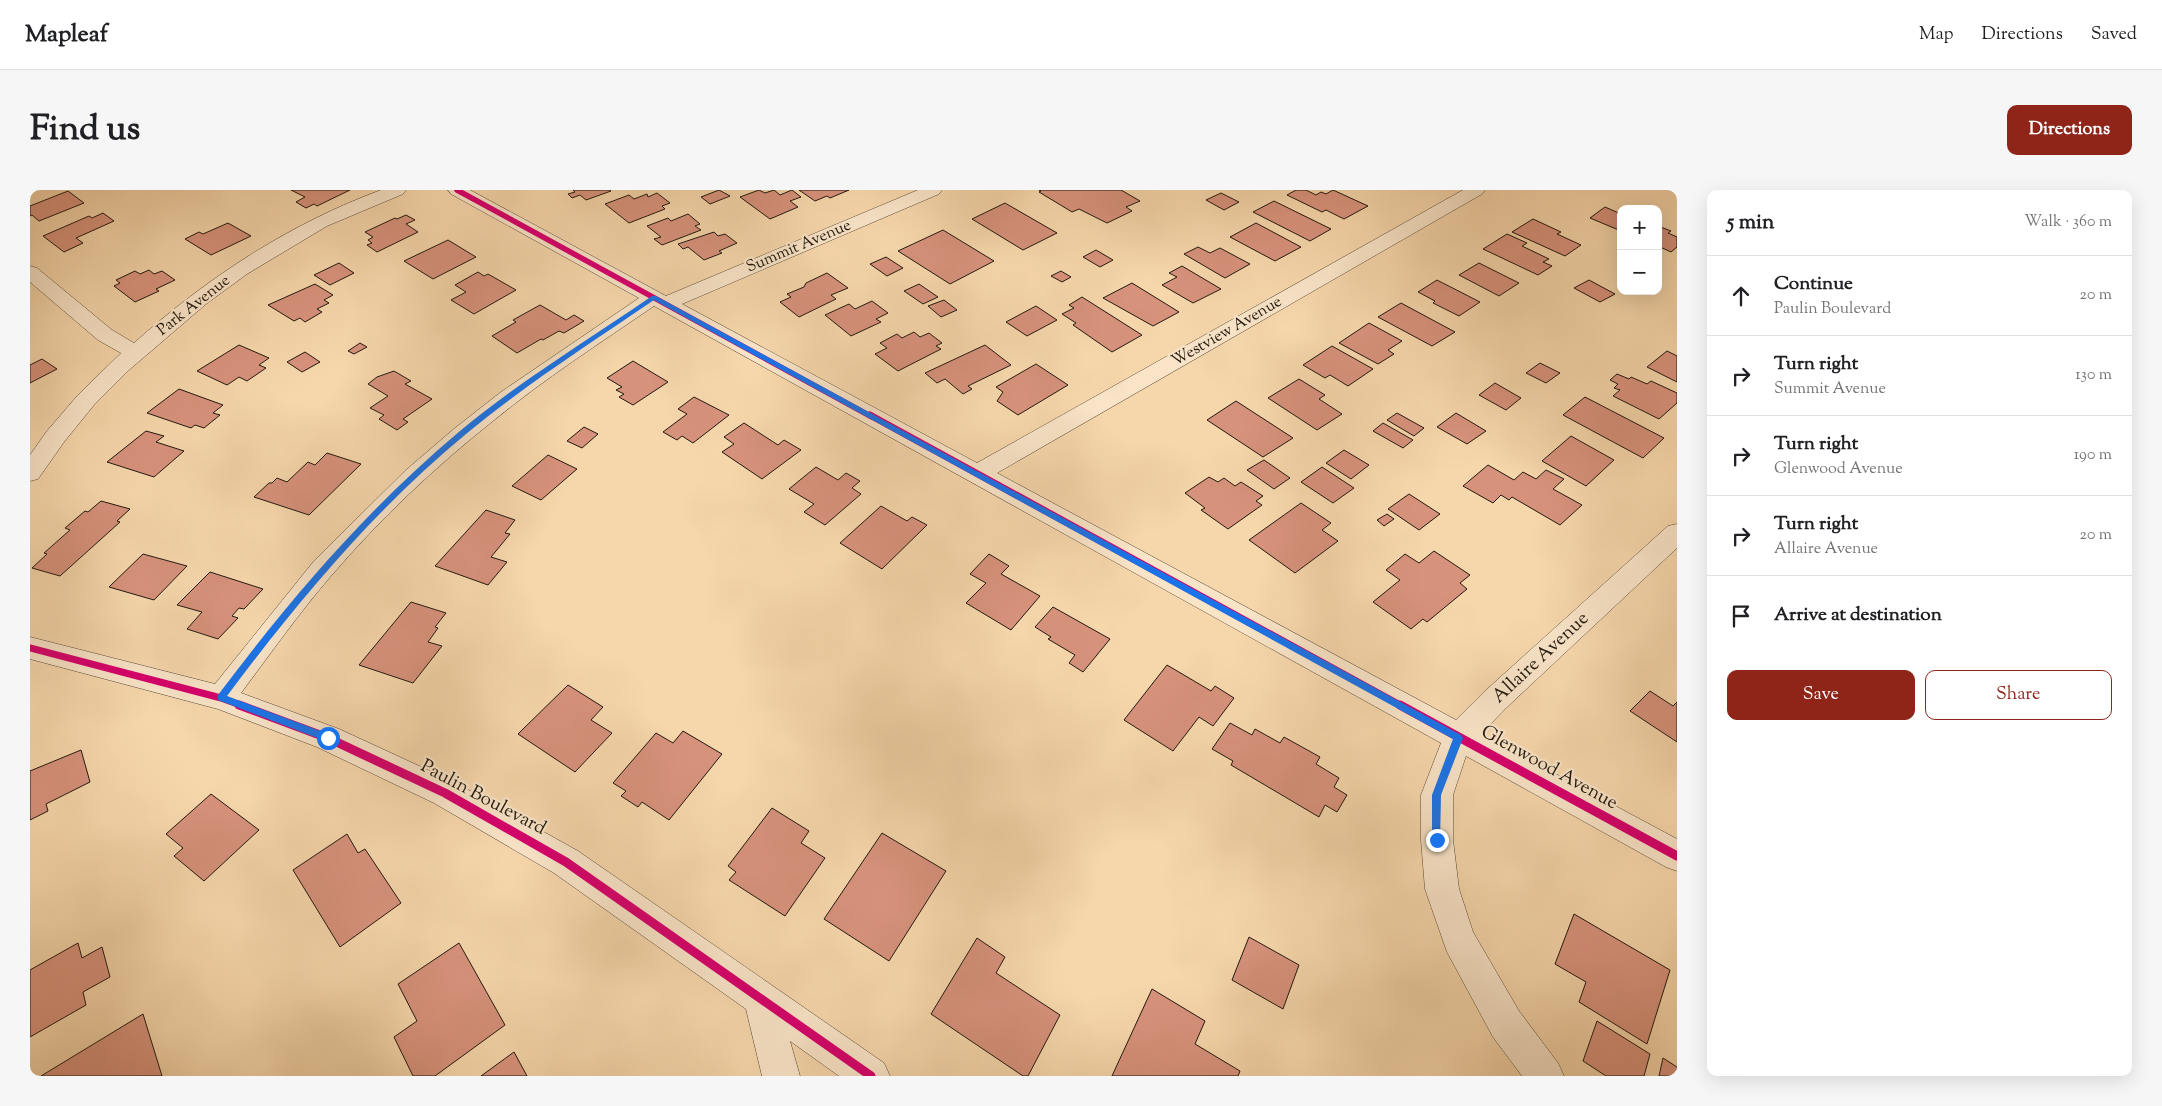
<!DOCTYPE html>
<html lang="en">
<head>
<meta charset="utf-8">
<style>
	body { margin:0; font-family:"Sorts Mill Goudy",serif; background:#f6f6f6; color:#202124 }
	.controls { position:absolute; right:15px; top:15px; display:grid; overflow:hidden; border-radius:10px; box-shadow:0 5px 20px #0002 }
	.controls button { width:45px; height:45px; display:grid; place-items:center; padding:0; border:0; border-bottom:1px solid #e0e0e0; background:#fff; color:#202124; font:25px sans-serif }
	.stop { position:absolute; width:15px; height:15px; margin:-11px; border:4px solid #1a73e8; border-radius:50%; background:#fff }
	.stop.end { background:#1a73e8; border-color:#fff; box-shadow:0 1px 5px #0008 }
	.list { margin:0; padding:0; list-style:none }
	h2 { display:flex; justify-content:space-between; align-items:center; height:65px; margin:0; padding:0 20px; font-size:21px }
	h2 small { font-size:16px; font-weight:400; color:#757577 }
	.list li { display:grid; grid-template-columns:32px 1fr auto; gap:15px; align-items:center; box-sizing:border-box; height:80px; padding:0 20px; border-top:1px solid #e0e0e0 }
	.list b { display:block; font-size:19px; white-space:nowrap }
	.list p { margin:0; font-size:16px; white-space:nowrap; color:#757577 }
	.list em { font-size:16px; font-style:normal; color:#757577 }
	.actions { display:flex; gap:10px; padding:15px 20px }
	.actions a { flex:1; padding:11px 0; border:1px solid #8f2418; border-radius:10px; text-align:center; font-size:18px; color:#8f2418 }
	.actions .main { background:#8f2418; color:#fff }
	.icon { flex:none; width:28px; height:28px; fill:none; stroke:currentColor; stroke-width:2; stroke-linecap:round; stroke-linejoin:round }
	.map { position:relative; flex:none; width:1647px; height:886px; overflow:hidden; border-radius:10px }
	header { display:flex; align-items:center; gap:30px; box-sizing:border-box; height:70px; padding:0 25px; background:#fff; border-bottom:1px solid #e0e0e0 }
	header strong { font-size:24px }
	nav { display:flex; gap:28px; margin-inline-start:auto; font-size:18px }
	.intro { display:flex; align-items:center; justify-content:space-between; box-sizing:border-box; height:120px; padding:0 30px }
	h1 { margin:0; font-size:35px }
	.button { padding:12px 22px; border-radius:10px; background:#8f2418; color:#fff; font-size:18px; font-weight:700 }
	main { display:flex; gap:30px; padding:0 30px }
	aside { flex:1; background:#fff; border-radius:10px; box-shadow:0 5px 20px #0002 }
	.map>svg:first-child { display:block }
	.building { fill:#d7927c; stroke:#21190f }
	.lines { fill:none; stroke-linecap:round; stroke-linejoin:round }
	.minor-casing { stroke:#564836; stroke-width:1 }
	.minor { fill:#f9e4c8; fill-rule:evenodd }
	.cycleway-far2-casing { stroke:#f9e4c8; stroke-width:8 }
	.cycleway-far1-casing { stroke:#f9e4c8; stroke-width:10 }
	.cycleway-casing { stroke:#f9e4c8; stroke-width:12 }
	.cycleway-far2 { stroke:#d6006c; stroke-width:5.5 }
	.cycleway-far1 { stroke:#d6006c; stroke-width:7 }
	.cycleway { stroke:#d6006c; stroke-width:9 }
	.route { fill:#1a73e8 }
	.labels { text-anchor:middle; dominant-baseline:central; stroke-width:4.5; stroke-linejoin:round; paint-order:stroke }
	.far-street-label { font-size:16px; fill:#21190f; stroke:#f9e4c8 }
	.street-label { font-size:19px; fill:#21190f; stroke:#f9e4c8 }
</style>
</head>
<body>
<header>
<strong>Mapleaf</strong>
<nav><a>Map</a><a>Directions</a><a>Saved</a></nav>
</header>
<div class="intro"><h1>Find us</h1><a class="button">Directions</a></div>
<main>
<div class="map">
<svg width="1647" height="886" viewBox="0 0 1647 886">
	<rect width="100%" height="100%" fill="#f6d6ab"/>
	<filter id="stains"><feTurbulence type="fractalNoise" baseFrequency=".004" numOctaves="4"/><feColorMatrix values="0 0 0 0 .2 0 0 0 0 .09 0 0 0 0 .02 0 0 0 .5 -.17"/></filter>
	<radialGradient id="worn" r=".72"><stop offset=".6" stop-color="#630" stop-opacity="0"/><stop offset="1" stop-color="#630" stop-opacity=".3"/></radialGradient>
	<!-- building -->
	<path class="building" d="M261,0H320L287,16L284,14L276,18L266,12L275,7Z
		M543,0H580L581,1L556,10L550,5L542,8L538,4L545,2Z
		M689,0L700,6L680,14L671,7Z
		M729,0L735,3L744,0L750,5L762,0L771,7L760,11L768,17L740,29L710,7Z
		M769,0H819L800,8L797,6L785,11Z
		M1009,0H1091L1110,11L1096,17L1102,21L1077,33L1049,19L1042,22L1009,2L1011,1Z
		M1266,0H1276L1286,5L1291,2L1296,4L1303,0L1338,16L1314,29L1296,20L1292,22L1257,5Z
		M38,1L54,13L9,31L2,25L0,26V16Z
		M627,3L640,13L632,16L635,19L599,33L575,14L599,5L604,9L617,4L618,7Z
		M1191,3L1209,12L1194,20L1176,10Z
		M1244,11L1301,39L1280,51L1223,22Z
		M975,13L1027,43L993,60L942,29Z
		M1575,17L1591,24V41L1560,28Z
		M73,23L84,31L46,48L53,53L34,62L13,46L59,26L62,28Z
		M658,24L670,34L665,36L671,40L632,55L624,49L631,47L617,36L638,28L641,31Z
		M376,25L385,30L376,34L388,42L347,62L337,55L342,53L338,50L343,47L335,42L365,28L367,29Z
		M1503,29L1531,42L1527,44L1551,55L1535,66L1482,42Z
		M198,33L221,46L181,65L155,49L169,42L173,44Z
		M1226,33L1271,57L1245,71L1200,47Z
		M1628,36L1641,41L1638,43L1647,47V57L1641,62L1628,56Z
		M913,40L964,71L920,94L868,61Z
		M684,42L688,46L695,44L707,53L689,61L692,63L674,70L658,57L653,59L648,54Z
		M1477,44L1497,53L1492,56L1519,69L1513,72L1522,76L1508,85L1453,59Z
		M418,50L446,67L403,89L374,71Z
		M1168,57L1180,63L1190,58L1220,74L1195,88L1154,64Z
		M1066,60L1083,70L1070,77L1053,67Z
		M856,67L873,78L857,86L840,74Z
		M309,73L324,83L300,95L284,85Z
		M1449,73L1489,93L1469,106L1429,85Z
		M1152,76L1191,99L1163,113L1132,95L1147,87L1139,83Z
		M119,80L124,84L132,81L145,90L126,99L129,101L105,112L84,96L90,93L86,90L105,81L110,84Z
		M1031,81L1041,87L1032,92L1021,86Z
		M448,82L454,86L458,84L486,100L444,124L421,110L436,102L425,95Z
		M797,83L818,98L801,105L806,109L769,127L750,112L761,107L757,104L774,97L776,93Z
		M1407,90L1450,112L1429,126L1403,113L1405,111L1388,102Z
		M1559,90L1585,104L1570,112L1544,98Z
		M1102,93L1149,122L1123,136L1073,108Z
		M285,94L303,105L294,110L299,113L287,119L292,122L275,132L270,128L264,131L238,115Z
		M889,94L908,107L893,114L874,101Z
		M1052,107L1112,145L1082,162L1043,135L1046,133L1032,124L1044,118L1039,115Z
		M914,110L927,120L911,127L898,116Z
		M842,111L858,123L846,129L851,132L821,146L795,125L819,114L825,119Z
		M1371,113L1425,142L1402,156L1348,127Z
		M510,115L536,130L544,125L554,131L534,143L529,141L513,150L511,149L487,163L462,146L486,132L483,130Z
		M1006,116L1027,130L997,146L976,132Z
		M1339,133L1372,151L1358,160L1364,164L1348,174L1309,153Z
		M884,142L890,147L899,143L912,153L906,156L911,159L868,181L845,164L857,158L850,153L867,144L872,148Z
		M330,153L337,157L324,164L318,161Z
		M209,155L239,168L229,175L236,178L217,191L209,187L197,195L167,181Z
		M955,155L981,175L938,196L942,199L933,204L915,189L907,193L895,183Z
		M1302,156L1343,179L1318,196L1300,185L1295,188L1273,175Z
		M1637,161L1647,166V192L1617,177Z
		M275,162L290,172L272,182L257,172Z
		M12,169L27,179L0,193V175Z
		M603,171L638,192L603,215L589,207L594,204L586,200L592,197L577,188Z
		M1510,173L1530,183L1516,193L1496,183Z
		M1006,174L1038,195L988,225L967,211L973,202L966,197Z
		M364,181L381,191L375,194L402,209L373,229L378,232L367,240L349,229L354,225L340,218L358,206L338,194L347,187Z
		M1587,184L1599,189L1601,187L1617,194L1621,191L1647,203V213L1629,229L1583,206L1590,200L1584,198L1588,194L1580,190Z
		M1269,189L1295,205L1289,209L1312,224L1287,240L1238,208Z
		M1465,193L1491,208L1476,220L1449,205Z
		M149,199L193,215L183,223L190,225L174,238L165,235L161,238L117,223Z
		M664,207L699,225L663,253L652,246L647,250L633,242L657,224L648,219Z
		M1555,207L1634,248L1613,268L1533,225Z
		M1206,211L1263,248L1233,267L1177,230Z
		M1367,223L1394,238L1384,246L1357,230Z
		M1426,223L1456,241L1437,254L1407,237Z
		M714,233L748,255L754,250L771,260L732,289L692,262L704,254L694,247Z
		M1353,233L1383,250L1373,258L1343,241Z
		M554,237L568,244L552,258L537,251Z
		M116,241L134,246L126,252L154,261L124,287L77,272Z
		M1541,246L1584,270L1556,296L1512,271Z
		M1314,260L1339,275L1321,289L1296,273Z
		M297,263L331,274L279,325L224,307L239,293H242L247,288L257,292L278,272L285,275Z
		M518,265L547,279L511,310L482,296Z
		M1234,270L1260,288L1244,299L1217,280Z
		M1458,275L1484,290L1493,282L1506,289L1516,280L1534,289L1523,299L1552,315L1530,335L1482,307L1479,310L1471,305L1463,313L1433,296Z
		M786,277L808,290L816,283L830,291L822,298L831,304L795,335L774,322L784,314L759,299Z
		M1292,277L1324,298L1303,313L1271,292Z
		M1179,287L1188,292L1194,288L1205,296L1211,292L1233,306L1226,311L1232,315L1198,339L1171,320L1175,318L1155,303Z
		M1379,304L1410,324L1389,340L1358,319Z
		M71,311L100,319L87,331L90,332L30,386L2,378L17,364L14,363L40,340L35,338L55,321L58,322Z
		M1271,313L1301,333L1292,340L1308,351L1265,383L1219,350Z
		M851,316L877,331L882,327L897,335L852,379L810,353Z
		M456,320L485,330L475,343L480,344L461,367L477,372L458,395L405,376Z
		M1357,324L1364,329L1354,336L1347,330Z
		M1404,361L1440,385L1430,393L1437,399L1397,432L1393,429L1381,439L1343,412L1370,390L1356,380L1375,364L1389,373Z
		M113,364L157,376L124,410L79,397Z
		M959,364L979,376L971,384L1010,406L981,440L936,413L956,393L940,384Z
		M180,382L233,399L214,419L209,418L202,426L208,428L188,449L157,439L172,422L147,415Z
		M381,412L416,423L405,437L408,438L398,452L412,456L383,493L329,475Z
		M1023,417L1080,449L1053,482L1039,473L1045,465L1018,449L1021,447L1005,437Z
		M1137,475L1181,501L1185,496L1204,508L1183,536L1169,527L1143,561L1094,530Z
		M538,495L573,517L561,530L582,543L545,582L488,544Z
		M1620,501L1643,516L1647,512V552L1600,521Z
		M1200,533L1222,545L1225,539L1250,553L1254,547L1290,567L1286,574L1309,588L1304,597L1317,605L1307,622L1295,615L1289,627L1201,575L1203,571L1182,559Z
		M653,541L692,564L639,630L612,612L608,617L591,606L596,601L583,593L626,543L643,553Z
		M51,560L60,592L16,614L18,621L0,630V581Z
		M181,604L229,640L174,691L144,666L153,658L136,644Z
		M742,618L779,641L771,653L795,668L755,726L699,690L706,682L698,676Z
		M852,643L916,681L859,771L794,729Z
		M317,644L328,663L335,659L371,713L310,757L263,680Z
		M1544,724L1640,780L1617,854L1549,812L1556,792L1525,774Z
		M1219,747L1269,775L1253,819L1202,790Z
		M947,748L975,767L966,783L1030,825L998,886H993L901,824Z
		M48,753L52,768L72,757L80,787L53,802L56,815L0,847V780Z
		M429,753L475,835L405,886H383L364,847L387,831L368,794Z
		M1122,799L1175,831L1165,854L1210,881L1208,886H1082Z
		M113,824L132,886H11Z
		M1567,831L1620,864L1614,886H1576L1553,871Z
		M484,862L497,886H451Z
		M1633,868L1647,877V886H1629Z"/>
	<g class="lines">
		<!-- minor casing -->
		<g class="minor-casing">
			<path id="minor" d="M351,0H376L373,4L297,36L217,84L176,114L99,180L64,215L34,252L8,289L0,291V265L17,241L48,205L91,163L68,150L0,92V76L7,78L82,140L104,153C177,88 259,34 351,0Z
				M418,0H440L636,106L888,0H912L909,4L652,114L947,273L1433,0H1455L1452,4L967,283L1426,530L1455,501L1638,336L1647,334V358L1475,519L1451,544L1647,649V681L1636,677L1436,566L1423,605V650L1429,699L1443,742L1489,821L1528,873L1534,886H1492L1463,847L1417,762L1395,699L1391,650V605L1411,553L624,116C570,153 514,189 463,231C405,277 350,329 301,386C269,423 241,463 211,503L309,539L426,593L548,661L854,873L860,886H809L760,851L770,886H732L716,819L524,683L404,613L287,557L188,519L0,469V447L185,494L284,371L376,280L425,238L471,202L609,108L421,4Z"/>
		</g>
		<!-- minor -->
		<use href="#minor" class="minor"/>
		<!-- cycleway-far2 casing -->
		<g class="cycleway-far2-casing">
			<path id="cycleway-far2" d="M427,0L842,227"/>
		</g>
		<!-- cycleway-far1 casing -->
		<g class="cycleway-far1-casing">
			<path id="cycleway-far1" d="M840,225L1372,516
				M0,458L191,508L213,516"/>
		</g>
		<!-- cycleway casing -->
		<g class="cycleway-casing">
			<path id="cycleway" d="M209,515L298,548L415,603L536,672L841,886
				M1370,515L1647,666"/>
		</g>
		<!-- cycleway-far2 -->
		<use href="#cycleway-far2" class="cycleway-far2"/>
		<!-- cycleway-far1 -->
		<use href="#cycleway-far1" class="cycleway-far1"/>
		<!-- cycleway -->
		<use href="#cycleway" class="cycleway"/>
	</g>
	<!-- route -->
	<path class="route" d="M622,106H626L1431,545L1433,548L1411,605L1410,653H1404L1402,650V605L1423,549L624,110C561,153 495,195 436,244C344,320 268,411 197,506L301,545V551L298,552L188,510V505C262,407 335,321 430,241C490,191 558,150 622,106Z"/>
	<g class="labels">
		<!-- far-street labels -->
		<g class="far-street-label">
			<text transform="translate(769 57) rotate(-23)">Summit Avenue</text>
			<text transform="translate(164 116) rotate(-38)">Park Avenue</text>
			<text transform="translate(1197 142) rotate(-30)">Westview Avenue</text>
		</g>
		<!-- street labels -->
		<g class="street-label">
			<text transform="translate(1511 468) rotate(-43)">Allaire Avenue</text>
			<text transform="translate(1519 578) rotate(29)">Glenwood Avenue</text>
			<text transform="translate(453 608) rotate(28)">Paulin Boulevard</text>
		</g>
	</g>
	<rect width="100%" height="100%" filter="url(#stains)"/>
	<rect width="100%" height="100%" fill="url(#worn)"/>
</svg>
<div class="controls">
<button>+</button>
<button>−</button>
</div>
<div class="stop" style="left:298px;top:548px"></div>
<div class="stop end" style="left:1407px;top:650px"></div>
</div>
<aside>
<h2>5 min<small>Walk · 360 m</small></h2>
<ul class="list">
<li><svg class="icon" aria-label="ahead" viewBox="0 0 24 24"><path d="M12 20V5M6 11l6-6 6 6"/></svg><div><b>Continue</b><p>Paulin Boulevard</p></div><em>20 m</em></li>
<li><svg class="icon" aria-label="right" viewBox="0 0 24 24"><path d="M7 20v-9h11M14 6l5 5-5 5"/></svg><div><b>Turn right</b><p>Summit Avenue</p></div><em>130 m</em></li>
<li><svg class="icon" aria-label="right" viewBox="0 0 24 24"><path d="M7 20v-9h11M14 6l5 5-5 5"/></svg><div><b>Turn right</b><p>Glenwood Avenue</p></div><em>190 m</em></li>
<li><svg class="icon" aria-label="right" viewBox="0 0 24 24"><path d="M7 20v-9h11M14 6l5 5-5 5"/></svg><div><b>Turn right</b><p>Allaire Avenue</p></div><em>20 m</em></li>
<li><svg class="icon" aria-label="arrive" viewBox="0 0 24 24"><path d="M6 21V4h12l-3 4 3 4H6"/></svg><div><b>Arrive at destination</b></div></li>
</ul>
<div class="actions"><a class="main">Save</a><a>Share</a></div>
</aside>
</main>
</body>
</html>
